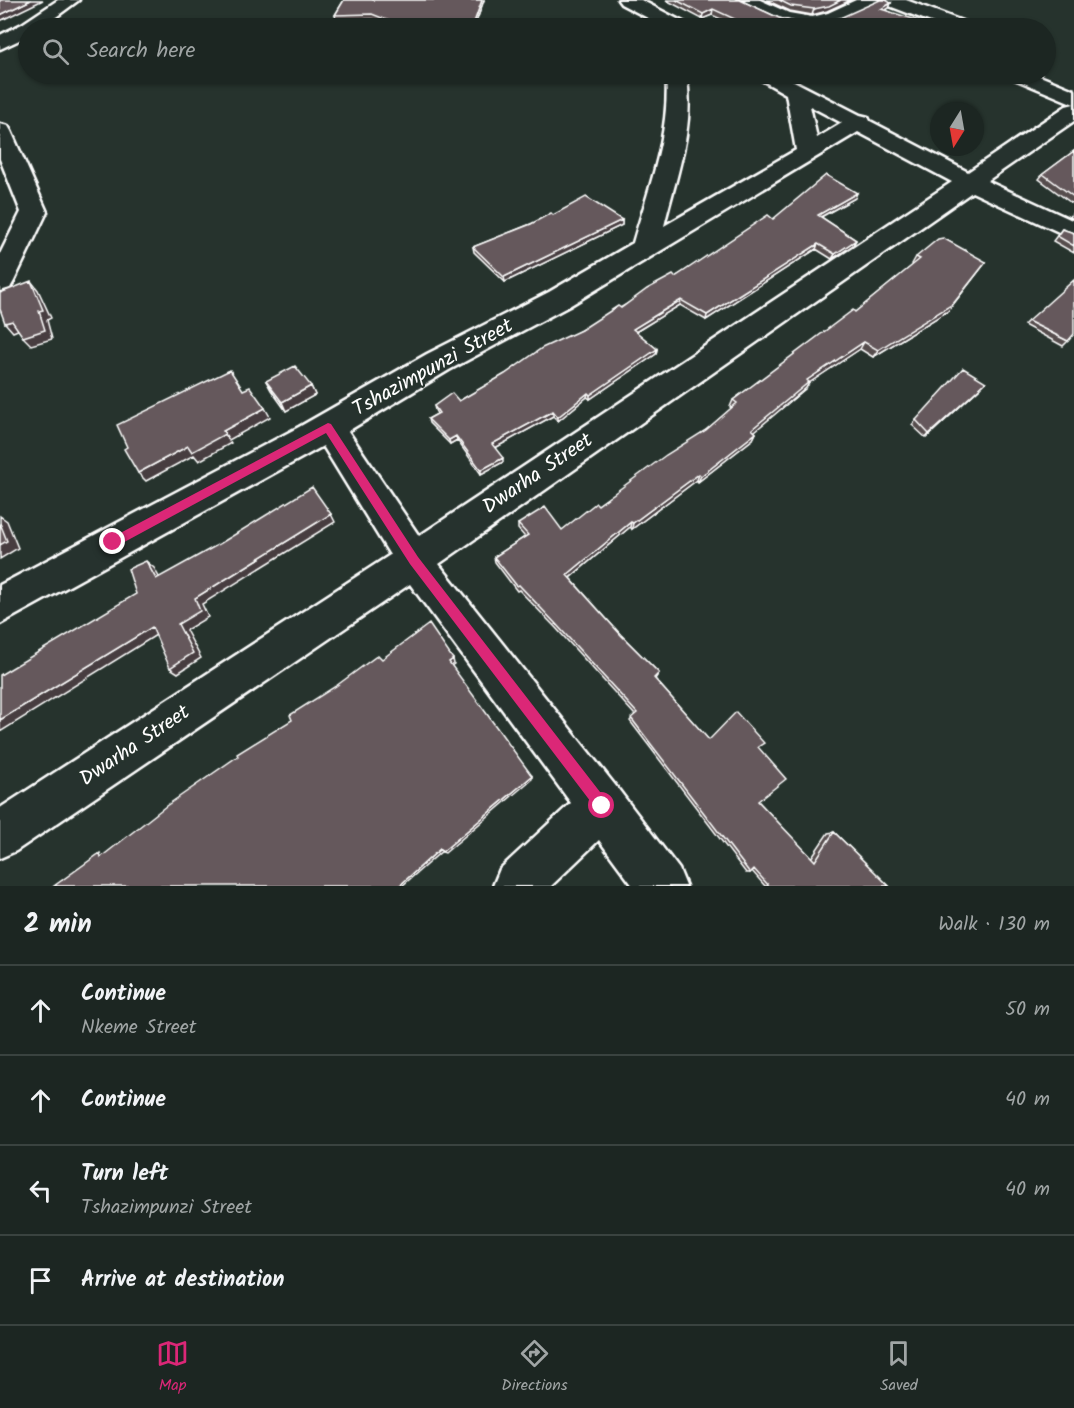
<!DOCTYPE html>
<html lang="en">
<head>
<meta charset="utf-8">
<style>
	body { margin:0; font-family:Kalam,sans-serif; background:#29322f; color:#f1f3f6 }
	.compass { position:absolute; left:930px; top:102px; width:54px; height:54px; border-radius:50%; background:#1c2622; box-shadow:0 2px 4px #0004; rotate:191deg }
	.stop { position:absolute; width:18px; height:18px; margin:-14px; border:4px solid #db2777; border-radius:50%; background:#fff }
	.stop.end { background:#db2777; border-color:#fff; box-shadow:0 2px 6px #0008 }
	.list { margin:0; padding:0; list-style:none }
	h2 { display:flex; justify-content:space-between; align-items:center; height:78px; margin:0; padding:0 24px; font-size:26px }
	h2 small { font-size:20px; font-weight:400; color:#a0a5a5 }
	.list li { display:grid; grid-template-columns:39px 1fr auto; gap:18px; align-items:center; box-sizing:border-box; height:90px; padding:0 24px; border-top:2px solid #3a4340 }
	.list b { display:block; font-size:22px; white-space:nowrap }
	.list p { margin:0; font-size:20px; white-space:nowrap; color:#a0a5a5 }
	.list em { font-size:20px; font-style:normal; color:#a0a5a5 }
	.icon { flex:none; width:33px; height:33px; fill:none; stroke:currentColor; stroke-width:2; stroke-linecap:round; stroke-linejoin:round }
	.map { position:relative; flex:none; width:1074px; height:886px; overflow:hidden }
	.search { position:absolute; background:#1c2622; box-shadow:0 2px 4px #0004; left:18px; right:18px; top:18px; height:66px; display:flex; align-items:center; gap:15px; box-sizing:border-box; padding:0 21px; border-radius:33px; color:#a0a5a5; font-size:22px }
	.sheet { height:438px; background:#1c2622 }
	nav { display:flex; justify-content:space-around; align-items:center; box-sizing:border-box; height:84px; border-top:2px solid #3a4340; background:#1c2622; font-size:16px; color:#a0a5a5 }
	nav a { display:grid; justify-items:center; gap:3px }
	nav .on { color:#db2777 }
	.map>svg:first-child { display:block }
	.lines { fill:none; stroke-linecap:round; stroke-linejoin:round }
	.minor-casing { stroke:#fff; stroke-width:5 }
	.minor { fill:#26332d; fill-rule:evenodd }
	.wall { fill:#574d4e; stroke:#fff; stroke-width:1.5 }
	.shaded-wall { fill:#473e40; stroke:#fff; stroke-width:1.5 }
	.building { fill:#65595b; stroke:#fff; stroke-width:1.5 }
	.route { fill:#db2777 }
	.labels { text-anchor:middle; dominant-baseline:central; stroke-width:4.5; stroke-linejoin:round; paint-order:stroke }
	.street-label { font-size:21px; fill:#fff; stroke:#26332d }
</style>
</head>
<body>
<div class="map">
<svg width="1074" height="886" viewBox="0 0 1074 886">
	<rect width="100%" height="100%" fill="#26332d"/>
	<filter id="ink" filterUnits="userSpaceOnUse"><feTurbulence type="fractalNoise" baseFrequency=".0167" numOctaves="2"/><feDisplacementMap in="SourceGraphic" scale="12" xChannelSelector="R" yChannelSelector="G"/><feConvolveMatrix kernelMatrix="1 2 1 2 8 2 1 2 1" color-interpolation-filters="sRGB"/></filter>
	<g filter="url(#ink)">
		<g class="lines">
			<!-- minor casing -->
			<g class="minor-casing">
				<path id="minor" d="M58,0H79L41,28H28V36L0,49V35L22,24Z
					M618,0H641L687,24L690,28H667L621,4Z
					M737,0H760L789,13L812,17L828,13L856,0H879L876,4C815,34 801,35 740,4Z
					M881,0H906L970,24L973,28H947L884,4Z
					M666,74H686C696,125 676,176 664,226L796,150L786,94L758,78L755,74H780L860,115L868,117L870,121L968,172L1066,106L1074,104V121L987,181L1074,221V239L972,192L439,564L618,789L679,869L686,886H633L599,840L551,886H493L500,869L571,803L410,584L16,851L0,858V808L390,555L323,446L0,624V585L299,427L427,354L549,292L633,243C649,188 671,132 666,74ZM810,106L842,123L817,138ZM858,132L952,182L419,536L348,431L449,370L569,306Z
					M1009,74H1035L1074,90V104L1012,78Z
					M0,124L8,126L11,131L47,212L14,281L10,288L0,291V254L21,212L0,159Z"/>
			</g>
			<!-- minor -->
			<use href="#minor" class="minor"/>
		</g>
		<!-- wall -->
		<path class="wall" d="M344,0H484L474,28H396L373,19L336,20L335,15Z
			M666,0H740L779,18L795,22L810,24L840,18L891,3L889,8L886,10L923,28H741L712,15L702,19Z
			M766,0H851L827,11L812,15L790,11Z
			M1074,151V205L1039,179L1043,174Z
			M855,198L821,217L856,240L853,245L832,259L816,249L706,320L680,305L663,315L636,332L657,349L656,354L590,399L587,397L558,421L553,416L495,448L503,462L481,474L457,440L450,444L429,423L428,419L437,414L435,410L434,406L459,401L581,330L675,277L773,219Z
			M1074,211V219L1070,217Z
			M553,215L622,220V225L505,282L474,252L473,247Z
			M1062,229L1074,233V253L1053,241Z
			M916,257L986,262L948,311L873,357L860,349L809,383L806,388L754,431L756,433L753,439L698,482L697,480L632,529L630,527L570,578L621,635L659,673L655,679L709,740L758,747V801L811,858L828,833L834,832L889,886H765L752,871L750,873H746L630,721L635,715L556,628L519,590L517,591L495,562L494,557L525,537L518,529V524L562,530L706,430L732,408L730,407L733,400L855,312L913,265L912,264Z
			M1028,321L1068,341L1063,346L1024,325Z
			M266,381L311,386L315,395L286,411L271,390Z
			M981,387L926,438L912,425L916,420Z"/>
		<!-- shaded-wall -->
		<path class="shaded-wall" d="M31,0H43L0,21V15Z
			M482,0H484L474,28H472Z
			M841,0H851L827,11L812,15L814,9Z
			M891,3L889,8L879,14L881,9Z
			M713,9L712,15L702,19L703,14Z
			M926,23L922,28H914Z
			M857,193L855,198L815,220L818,215Z
			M622,220V225L505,282L504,277Z
			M856,240L853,245L832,259L835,254Z
			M818,244L816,249L706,320L707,315Z
			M986,262L948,311L873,357L878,350Z
			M31,281L38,290L51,318L47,320L52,339L31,345L23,337L39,311Z
			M681,300L680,305L632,334L633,329Z
			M12,321L20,329L13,332L5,323Z
			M864,342L860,349L809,383L806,388L749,436L752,429L807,380Z
			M657,349L656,354L590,399V395Z
			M986,382L981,387L926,438L929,434Z
			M311,386L315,395L286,411L282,402Z
			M588,393L587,397L558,421V417Z
			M265,408L270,417L229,440L223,431Z
			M553,411V416L493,449L492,444Z
			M756,433L753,439L698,482L701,476Z
			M225,434L231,443L199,461L194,455L146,481L138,473L188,446Z
			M456,436L457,440L450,444L449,440Z
			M503,458V462L481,474V470Z
			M699,474L697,480L632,529L633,523Z
			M331,514L335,522L202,604L208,617L186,630L201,658L178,673L170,668L178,624L195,598Z
			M0,516L7,521L18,548L0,559Z
			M631,522L630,527L567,580V575Z
			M146,561L154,568L164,586L156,579Z
			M152,627L161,632L0,732V720Z
			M453,659L454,664L451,666L449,662Z
			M532,776V779L445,853L442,852Z
			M440,849L443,850L402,886H399Z"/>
		<!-- building -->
		<path class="building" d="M0,0H31L0,15Z
			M344,0H482L472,28H457L451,26L447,28H407L372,14L335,15Z
			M676,0H740L779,18L795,22L810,24L840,18L880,0H886L891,3L881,9L926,23L914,28H754L713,9L703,14Z
			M779,0H841L829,6L814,9L791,6Z
			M1074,151V197L1043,174Z
			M826,175L857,193L818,215L856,240L835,254L818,244L707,315L681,300L664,310L633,329L657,349L590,395L588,393L558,417L553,411L492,444L503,458L481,470L456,436L449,440L428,419L439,413L434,406L452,393L459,401L505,374L542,348L581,330L618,306L621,308L647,289L673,275L675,277L768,215L773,219Z
			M586,197L622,220L504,277L473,247L531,224L551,213L553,215Z
			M1062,229L1074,233V246L1057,236Z
			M943,238L986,262L953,304L878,350L864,342L807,380L809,382L752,429L756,433L701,476L699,474L633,523L631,522L567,575L621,635L659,673L654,678L709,740L736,712L764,743L758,747L786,779L758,801L815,861L834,832L889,886H769L754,869L750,873L631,718L637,713L556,624L519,585L517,586L494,557L528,535L518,524L545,507L562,530L596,503L598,505L666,455L706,430L737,403L733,400L853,310L855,312L920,259L916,257L938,239Z
			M1074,280V334L1068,341L1028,321Z
			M31,281L43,310L39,311L45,330L23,337L12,321L5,323L0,309V293Z
			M295,366L311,386L282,402L266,381Z
			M963,368L986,382L929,434L916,420Z
			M230,370L243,390L250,387L265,408L223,431L225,434L192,452L188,446L138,473L124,449L127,447L117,425Z
			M312,487L331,514L195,598L200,611L178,624L193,653L170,668L152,627L0,720V675L136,594L128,569L146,561L156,579L221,543Z
			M0,523L7,541L0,545Z
			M429,624L453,659L449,662L532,776L442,852L440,849L399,886H54L100,853L101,857L166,806L238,756L237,754L292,720L290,715L336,686L378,655L382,659Z"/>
	</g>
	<!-- route -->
	<path class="route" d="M328,423L331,424L418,557L607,801L609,806L607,810L602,812L597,810L410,564L326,433L117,546H109V539Z"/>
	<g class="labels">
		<!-- street labels -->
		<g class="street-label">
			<text transform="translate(433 368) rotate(-29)">Tshazimpunzi Street</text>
			<text transform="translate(538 474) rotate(-34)">Dwarha Street</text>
			<text transform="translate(135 746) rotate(-34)">Dwarha Street</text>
		</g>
	</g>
</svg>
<svg class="compass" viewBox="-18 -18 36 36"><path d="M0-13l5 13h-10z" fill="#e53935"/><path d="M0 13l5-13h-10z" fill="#a0a5a5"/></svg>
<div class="stop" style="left:602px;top:806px"></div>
<div class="stop end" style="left:113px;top:542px"></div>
<div class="search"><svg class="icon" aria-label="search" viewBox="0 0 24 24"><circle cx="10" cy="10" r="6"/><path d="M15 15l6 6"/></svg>Search here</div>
</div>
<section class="sheet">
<h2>2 min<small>Walk · 130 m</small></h2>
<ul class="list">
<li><svg class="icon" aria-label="ahead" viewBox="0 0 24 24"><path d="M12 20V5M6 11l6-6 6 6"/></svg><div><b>Continue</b><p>Nkeme Street</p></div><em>50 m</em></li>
<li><svg class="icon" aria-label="ahead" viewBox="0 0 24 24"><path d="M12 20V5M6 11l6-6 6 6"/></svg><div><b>Continue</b></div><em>40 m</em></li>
<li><svg class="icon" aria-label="left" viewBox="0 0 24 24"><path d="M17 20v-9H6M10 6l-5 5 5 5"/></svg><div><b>Turn left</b><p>Tshazimpunzi Street</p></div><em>40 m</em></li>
<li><svg class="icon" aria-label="arrive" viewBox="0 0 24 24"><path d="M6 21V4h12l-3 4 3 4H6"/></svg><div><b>Arrive at destination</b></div></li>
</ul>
</section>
<nav>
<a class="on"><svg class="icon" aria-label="map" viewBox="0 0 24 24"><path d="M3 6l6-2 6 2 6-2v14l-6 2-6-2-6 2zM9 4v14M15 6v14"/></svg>Map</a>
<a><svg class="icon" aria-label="directions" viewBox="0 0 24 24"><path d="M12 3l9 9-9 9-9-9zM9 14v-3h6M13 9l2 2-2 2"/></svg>Directions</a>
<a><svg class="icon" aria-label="saved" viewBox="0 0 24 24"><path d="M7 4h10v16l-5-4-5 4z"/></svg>Saved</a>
</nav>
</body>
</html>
